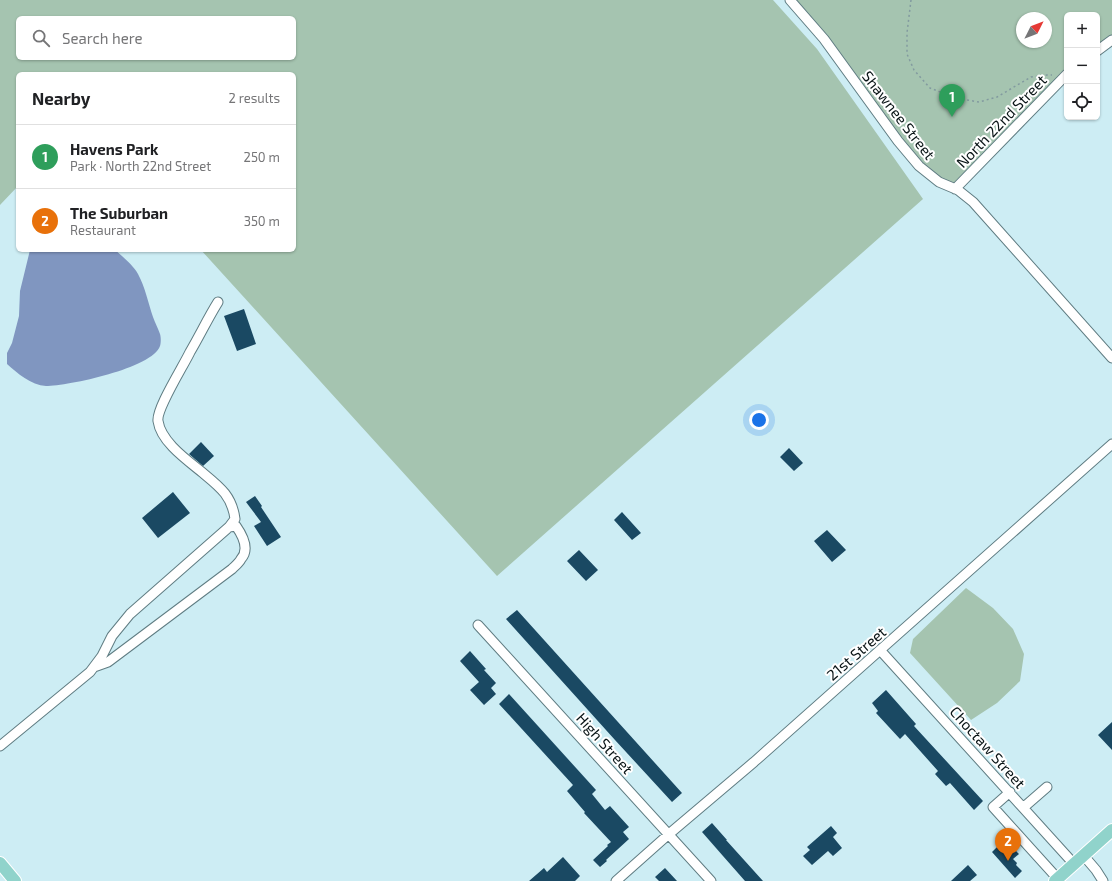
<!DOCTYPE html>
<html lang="en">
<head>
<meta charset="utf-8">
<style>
	body { margin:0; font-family:"Exo 2",sans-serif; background:#f2f2f2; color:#202124 }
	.controls { position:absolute; right:12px; top:12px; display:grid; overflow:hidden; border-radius:6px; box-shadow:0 1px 3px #0004 }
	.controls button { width:36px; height:36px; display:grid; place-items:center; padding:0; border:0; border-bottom:1px solid #e0e0e0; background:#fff; color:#202124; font:20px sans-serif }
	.compass { position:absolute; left:1016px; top:12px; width:36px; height:36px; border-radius:50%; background:#fff; box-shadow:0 1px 3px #0004; rotate:48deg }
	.you { position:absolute; left:759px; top:420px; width:14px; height:14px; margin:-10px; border:3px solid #fff; border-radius:50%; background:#1a73e8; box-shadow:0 0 0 6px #1a73e833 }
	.badge { display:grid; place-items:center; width:26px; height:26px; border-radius:50%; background:#1a73e8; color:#fff; font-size:13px; font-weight:700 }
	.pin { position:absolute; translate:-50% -33px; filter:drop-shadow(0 1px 2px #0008) }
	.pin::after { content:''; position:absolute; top:21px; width:14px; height:12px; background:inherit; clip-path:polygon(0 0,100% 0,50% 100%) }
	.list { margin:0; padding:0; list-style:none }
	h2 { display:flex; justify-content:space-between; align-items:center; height:52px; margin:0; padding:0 16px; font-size:17px }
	h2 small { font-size:13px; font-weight:400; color:#757577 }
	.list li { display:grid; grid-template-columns:26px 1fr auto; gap:12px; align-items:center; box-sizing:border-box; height:64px; padding:0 16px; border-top:1px solid #e0e0e0 }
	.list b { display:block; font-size:15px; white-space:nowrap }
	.list p { margin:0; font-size:13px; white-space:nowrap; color:#757577 }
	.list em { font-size:13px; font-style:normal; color:#757577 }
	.icon { flex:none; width:22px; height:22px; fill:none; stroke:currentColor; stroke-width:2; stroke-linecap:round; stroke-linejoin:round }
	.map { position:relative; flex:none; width:1112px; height:881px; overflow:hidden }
	.search { position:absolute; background:#fff; box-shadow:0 1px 3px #0004; left:16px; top:16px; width:280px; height:44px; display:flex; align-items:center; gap:10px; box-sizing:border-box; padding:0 14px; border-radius:6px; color:#757577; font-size:15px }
	.panel { position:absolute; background:#fff; box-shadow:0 1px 3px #0004; left:16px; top:72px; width:280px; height:180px; border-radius:6px }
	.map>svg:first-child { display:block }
	.green { fill:#a5c4b0; fill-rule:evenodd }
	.water { fill:#8096c0 }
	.building { fill:#1a4963 }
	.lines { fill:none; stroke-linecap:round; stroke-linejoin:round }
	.minor-casing { stroke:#5f7c82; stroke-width:11 }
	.major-casing { stroke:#fff; stroke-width:14 }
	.path { stroke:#829a9f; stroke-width:1.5; stroke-dasharray:2 3; stroke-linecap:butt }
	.minor { stroke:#fff; stroke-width:9 }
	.major { stroke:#90d3cb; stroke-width:12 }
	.labels { text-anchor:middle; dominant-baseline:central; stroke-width:4; stroke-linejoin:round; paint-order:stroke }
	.street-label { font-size:15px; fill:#091416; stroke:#fff }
</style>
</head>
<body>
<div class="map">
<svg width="1112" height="881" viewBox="0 0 1112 881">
	<rect width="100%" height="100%" fill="#cdedf4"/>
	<!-- green -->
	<path class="green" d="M0,0H773L817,49L923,199L497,576L201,250H294V74H18V186L0,205ZM18,18H294V58H18Z
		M790,0H1112V40L1097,51V15H1067V74L955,189L919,166ZM1022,18H1046V42H1022Z
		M966,588L993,608L1013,629L1024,654L1020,681L997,703L971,720L910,653L913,639Z"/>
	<!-- water -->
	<path class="water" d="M30,250H115C122,256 134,266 138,274C145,287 148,302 153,317C155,323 158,328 160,334C161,337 161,343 160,346C153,368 68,386 46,386C31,385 17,373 7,364V353L12,343L19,316L20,291Z"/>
	<!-- building -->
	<path class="building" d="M244,309L256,344L237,351L224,316Z
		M201,442L214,456L203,466L189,454Z
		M789,448L803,463L794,471L780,457Z
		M173,492L190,513L158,538L142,518Z
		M255,496L262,506L261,507L281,537L267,546L254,526L261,522L246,502Z
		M622,512L641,533L632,540L614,520Z
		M827,530L846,550L832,562L814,541Z
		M579,550L598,570L586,581L567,561Z
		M517,610L682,793L672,802L615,740L506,619Z
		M470,651L486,669L484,670L496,683L491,688L496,694L484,705L470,690L479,682L460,661Z
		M886,690L916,724L914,726L983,801L974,810L950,783L946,786L935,774L938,771L905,734L900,739L876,713L878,711L872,703Z
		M509,694L596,790L592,794L605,810L610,806L629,827L623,832L629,839L606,860L607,861L600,867L593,860L608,846L607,845L611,842L584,813L585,812L567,791L573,785L499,704Z
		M1112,722V750L1098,735Z
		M712,823L727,840H726L763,881H745L723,856L702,832Z
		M831,826L837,833L833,837L842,848L833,856L828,851L812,865L803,856L810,850L807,847Z
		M999,845L1004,850L1010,845L1019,854L1013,859L1017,863L1016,865L1022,871L1015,878L992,852Z
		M563,857L580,876L575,881H529L544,868L547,872Z
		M968,865L977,875L970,881H951Z
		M665,868L677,881H659L655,877Z"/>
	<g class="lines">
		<!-- minor casing -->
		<g class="minor-casing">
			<path id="minor" d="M790,0L824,39L898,141L919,166L939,182L958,190L973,202L1112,358
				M1097,51L1112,40
				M955,189L1067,74
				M478,625L711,881
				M880,650L1074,864
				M94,667L108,662L232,569C235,566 239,563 241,559C250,549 243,536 236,526L229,527
				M0,746L90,672L102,656L112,636L130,614L229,527L235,519C232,496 220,487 203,473C187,460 161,442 158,421C156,409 184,365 190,352C200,335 208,318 218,302
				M1010,792L993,807L1058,879
				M1024,807L1047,787
				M1084,856L1096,870L1103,881
				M616,881L669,834L754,762L1112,444"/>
		</g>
		<!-- major casing -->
		<g class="major-casing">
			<path id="major" d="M0,863L15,881
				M1055,881L1112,830"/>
		</g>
		<!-- path -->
		<path class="path" d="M911,0L907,33V54L914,70L930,88L955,98L979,102L997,97L1031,77L1047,75H1052"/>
		<!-- minor -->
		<use href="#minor" class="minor"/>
		<!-- major -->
		<use href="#major" class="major"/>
	</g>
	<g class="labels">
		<!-- street labels -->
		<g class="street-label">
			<text transform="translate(899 115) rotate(52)">Shawnee Street</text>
			<text transform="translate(1001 121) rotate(-46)">North 22nd Street</text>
			<text transform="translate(856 653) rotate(-41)">21st Street</text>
			<text transform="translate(605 743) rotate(48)">High Street</text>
			<text transform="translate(988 747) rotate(48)">Choctaw Street</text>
		</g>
	</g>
</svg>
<div class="controls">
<button>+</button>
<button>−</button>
<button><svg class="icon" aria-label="locate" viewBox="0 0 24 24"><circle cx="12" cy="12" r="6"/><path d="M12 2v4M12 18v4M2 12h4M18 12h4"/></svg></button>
</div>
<svg class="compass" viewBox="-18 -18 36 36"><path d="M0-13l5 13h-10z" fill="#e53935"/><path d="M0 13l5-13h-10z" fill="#757577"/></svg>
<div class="you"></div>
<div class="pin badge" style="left:952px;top:117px;background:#2e9e5b">1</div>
<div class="pin badge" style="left:1008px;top:861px;background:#e8710a">2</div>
<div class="search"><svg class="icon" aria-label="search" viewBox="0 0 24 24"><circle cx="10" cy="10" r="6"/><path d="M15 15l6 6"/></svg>Search here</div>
<section class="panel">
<h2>Nearby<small>2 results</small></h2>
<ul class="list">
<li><span class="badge" style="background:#2e9e5b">1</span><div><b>Havens Park</b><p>Park · North 22nd Street</p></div><em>250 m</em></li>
<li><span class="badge" style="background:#e8710a">2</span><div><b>The Suburban</b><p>Restaurant</p></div><em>350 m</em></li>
</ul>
</section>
</div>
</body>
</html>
